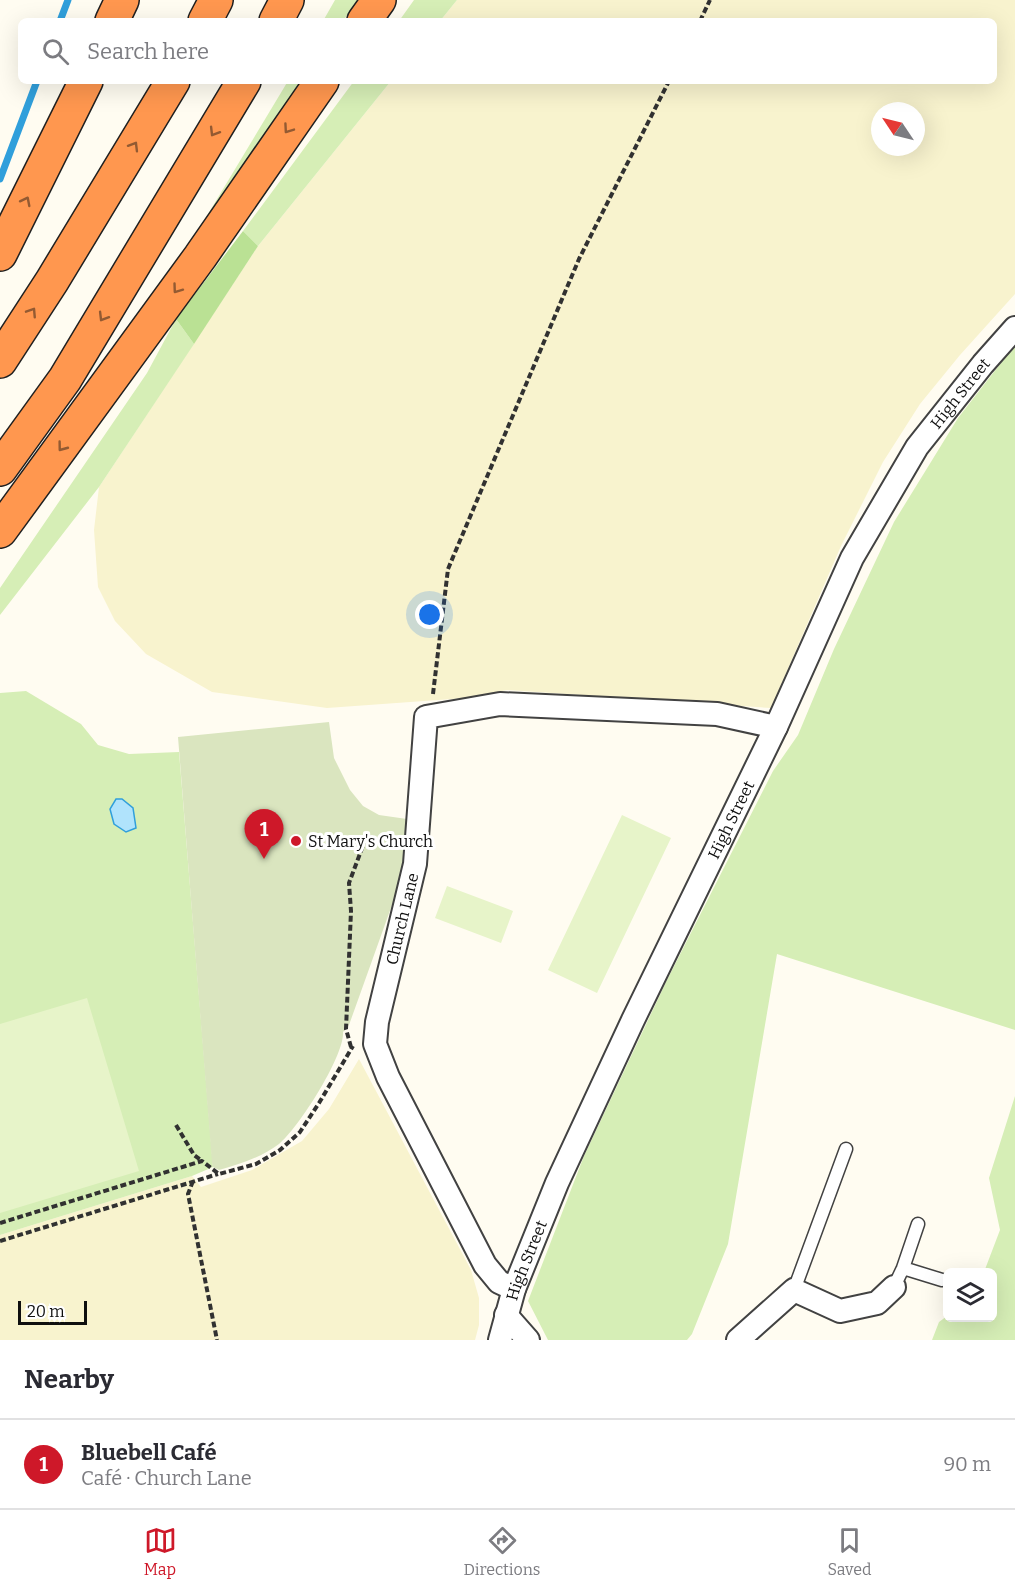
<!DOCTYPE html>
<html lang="en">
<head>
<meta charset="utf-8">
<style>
	body { margin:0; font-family:Bitter,serif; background:#f2f2f3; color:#2b2b33 }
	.controls { position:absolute; right:18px; bottom:18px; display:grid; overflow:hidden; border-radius:9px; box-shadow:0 6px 24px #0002 }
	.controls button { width:54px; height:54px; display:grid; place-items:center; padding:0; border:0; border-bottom:2px solid #e1e1e2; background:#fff; color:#2b2b33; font:30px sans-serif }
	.compass { position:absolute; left:871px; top:102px; width:54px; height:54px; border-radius:50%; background:#fff; box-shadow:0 6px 24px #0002; rotate:305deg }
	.scale { position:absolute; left:18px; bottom:15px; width:69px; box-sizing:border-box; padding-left:6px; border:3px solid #0f0f0f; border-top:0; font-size:16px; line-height:21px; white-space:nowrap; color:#0f0f0f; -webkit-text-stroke:4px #fff; paint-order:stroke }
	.you { position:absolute; left:430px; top:615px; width:21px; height:21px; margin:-15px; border:4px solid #fff; border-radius:50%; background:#1a73e8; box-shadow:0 0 0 9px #1a73e833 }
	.badge { display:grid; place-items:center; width:39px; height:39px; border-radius:50%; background:#ce1829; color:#fff; font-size:20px; font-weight:700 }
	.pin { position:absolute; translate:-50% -50px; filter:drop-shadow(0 2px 3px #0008) }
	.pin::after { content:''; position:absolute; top:32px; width:21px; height:18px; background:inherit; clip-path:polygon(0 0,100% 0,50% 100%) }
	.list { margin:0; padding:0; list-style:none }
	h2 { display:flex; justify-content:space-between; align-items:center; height:78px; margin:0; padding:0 24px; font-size:26px }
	h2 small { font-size:20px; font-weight:400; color:#7c7c81 }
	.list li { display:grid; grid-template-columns:39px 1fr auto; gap:18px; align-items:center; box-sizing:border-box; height:90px; padding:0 24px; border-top:2px solid #e1e1e2 }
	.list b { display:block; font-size:22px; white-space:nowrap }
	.list p { margin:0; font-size:20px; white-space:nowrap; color:#7c7c81 }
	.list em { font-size:20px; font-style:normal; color:#7c7c81 }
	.icon { flex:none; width:33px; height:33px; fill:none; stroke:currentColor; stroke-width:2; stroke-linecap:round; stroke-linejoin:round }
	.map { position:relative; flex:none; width:1015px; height:1340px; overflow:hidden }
	.search { position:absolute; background:#fff; box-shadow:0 6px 24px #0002; left:18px; right:18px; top:18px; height:66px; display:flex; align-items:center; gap:15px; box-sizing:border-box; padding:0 21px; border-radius:9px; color:#7c7c81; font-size:22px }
	.sheet { height:168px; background:#fff }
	nav { display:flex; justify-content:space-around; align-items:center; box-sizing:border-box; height:84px; border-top:2px solid #e1e1e2; background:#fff; font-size:16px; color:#7c7c81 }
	nav a { display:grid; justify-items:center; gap:3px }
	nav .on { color:#ce1829 }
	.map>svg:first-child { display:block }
	.farmland { fill:#f8f3ce; fill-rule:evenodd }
	.green { fill:#d6eeb6 }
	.forest { fill:#bae194 }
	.cemetery { fill:#dae5bf }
	.pitch { fill:#e7f4c9 }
	.water { fill:#b0e3fc; stroke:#309fdb; stroke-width:1.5 }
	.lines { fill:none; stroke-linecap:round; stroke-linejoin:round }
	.stream { stroke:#309fdb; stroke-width:7 }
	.service-casing { stroke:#424242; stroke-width:15 }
	.minor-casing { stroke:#424242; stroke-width:26 }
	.motorway-casing { stroke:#202020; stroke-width:36 }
	.path { stroke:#313131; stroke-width:4; stroke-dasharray:6 3; stroke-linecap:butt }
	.service { stroke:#fff; stroke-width:12 }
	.minor { stroke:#fff; stroke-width:22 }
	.motorway { stroke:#ff974f; stroke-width:33 }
	.oneway { stroke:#935a32 }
	.poi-dot { fill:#ce1829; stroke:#fff; stroke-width:2 }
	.labels { text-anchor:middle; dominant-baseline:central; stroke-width:6; stroke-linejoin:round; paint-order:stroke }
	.street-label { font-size:16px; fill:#0f0f0f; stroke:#fff }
	.poi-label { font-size:16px; fill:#0f0f0f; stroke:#fff; text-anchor:start }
</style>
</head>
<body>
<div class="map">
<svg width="1015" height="1340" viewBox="0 0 1015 1340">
	<rect width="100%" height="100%" fill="#fffcf1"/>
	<!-- farmland -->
	<path class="farmland" d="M457,0H1015V294L960,355L920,404L883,462L841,546L771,708L507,690L466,698L327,708L212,692L146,654L115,621L98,587L94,530L99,487L258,246L391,81H994V21H440ZM880,111H916V147H880Z
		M359,1059L471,1270L479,1298V1325L475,1340H0V1235L192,1176L201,1187L252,1170L302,1141L329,1109Z"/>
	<!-- green -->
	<path class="green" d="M335,0H358L343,21H323Z
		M414,0H457L440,21H399Z
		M288,81H302L205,219Z
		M354,81H391L258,246L243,231Z
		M176,319L194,344L99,487L0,615V588L147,373Z
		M1015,345V1030L777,954L728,1244L692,1334L687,1340H548L528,1301L584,1156L666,982L773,771L798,735L834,649L894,522L958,418Z
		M26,691L81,724L98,745L129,754L179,752L213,1167L192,1176L0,1235V693Z
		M1015,1096V1340H932L939,1322L947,1316L948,1318H992V1272H984L1000,1230L989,1178Z"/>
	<!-- forest -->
	<path class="forest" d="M243,231L258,246L194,344L176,319Z"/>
	<!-- cemetery -->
	<path class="cemetery" d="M329,722L334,758L350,790L363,806L379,815L407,819V863L349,1025L343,1032C345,1055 298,1129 279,1144C262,1157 240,1164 219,1170L213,1167L212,1162L178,737Z"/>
	<!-- pitch -->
	<path class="pitch" d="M622,815L671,838L597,993L548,970Z
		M447,886L513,911L501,943L435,918Z
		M87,998L139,1171L0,1213V1024Z"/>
	<!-- water -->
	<path class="water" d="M116,799H122L133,808L136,828L126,832L114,824L110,809Z"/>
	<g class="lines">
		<!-- stream -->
		<path class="stream" d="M60,21L68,0
			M0,179L37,81"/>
		<!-- service casing -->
		<g class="service-casing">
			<path id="service" d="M903,1268L942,1280
				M894,1287L903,1268L918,1224
				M794,1290L846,1149"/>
		</g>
		<!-- minor casing -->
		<g class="minor-casing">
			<g id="minor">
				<path id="s1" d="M514,1289L499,1282L485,1265L388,1077L375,1044L377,1022L415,864L426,717L500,704L717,714L776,727"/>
				<path d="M506,1315L528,1340"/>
				<path id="s2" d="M500,1340L514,1289L557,1183L633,1020L776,727L852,558L917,447L983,364L1015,328"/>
				<path d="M738,1340L794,1290L840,1311L877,1303L894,1287"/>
			</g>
		</g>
		<!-- motorway casing -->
		<g class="motorway-casing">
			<path id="motorway" d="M112,21L122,0
				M205,21L216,0
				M276,21L287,0
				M364,21L379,0
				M0,254L86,81
				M0,361L52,281L173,81
				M0,469L65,379L244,81
				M0,531L200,257L322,81"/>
		</g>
		<!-- path -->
		<path class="path" d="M700,21L710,0
			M433,694L448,569L579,259L669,81
			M351,1047L346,1029L351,911L349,883L364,843
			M176,1125L194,1155L202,1161
			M193,1181L188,1194L217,1340
			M0,1223L202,1161L219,1174L256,1164L280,1150L300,1132L319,1103L353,1046
			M0,1241L218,1174"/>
		<!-- service -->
		<use href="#service" class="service"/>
		<!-- minor -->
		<use href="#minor" class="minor"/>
		<!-- motorway -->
		<use href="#motorway" class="motorway"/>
	</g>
	<!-- one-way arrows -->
	<defs><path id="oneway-chevron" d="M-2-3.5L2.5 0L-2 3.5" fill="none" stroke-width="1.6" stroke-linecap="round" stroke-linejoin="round" transform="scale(1.5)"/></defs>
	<g class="oneway">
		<use href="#oneway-chevron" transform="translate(288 129) rotate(125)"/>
		<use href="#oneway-chevron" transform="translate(214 132) rotate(121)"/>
		<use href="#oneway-chevron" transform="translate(134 146) rotate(-59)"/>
		<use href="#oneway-chevron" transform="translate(26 201) rotate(-63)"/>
		<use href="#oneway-chevron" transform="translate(177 289) rotate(126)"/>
		<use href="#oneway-chevron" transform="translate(32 312) rotate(-57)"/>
		<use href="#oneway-chevron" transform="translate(103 317) rotate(121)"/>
		<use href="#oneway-chevron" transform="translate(62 447) rotate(127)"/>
	</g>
	<!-- markers -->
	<circle class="poi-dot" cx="296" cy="841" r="6"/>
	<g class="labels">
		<!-- street labels -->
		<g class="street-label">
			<text stroke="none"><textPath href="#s2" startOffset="1056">High Street</textPath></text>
			<text stroke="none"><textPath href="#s2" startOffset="570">High Street</textPath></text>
			<text stroke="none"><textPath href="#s1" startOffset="414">Church Lane</textPath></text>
			<text stroke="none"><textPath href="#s2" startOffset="84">High Street</textPath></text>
		</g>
		<!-- poi labels -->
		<g class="poi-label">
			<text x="308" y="841">St Mary's Church</text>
		</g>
	</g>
</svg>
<div class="controls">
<button><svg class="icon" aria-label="layers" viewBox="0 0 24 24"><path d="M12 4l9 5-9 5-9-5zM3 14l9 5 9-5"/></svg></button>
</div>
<svg class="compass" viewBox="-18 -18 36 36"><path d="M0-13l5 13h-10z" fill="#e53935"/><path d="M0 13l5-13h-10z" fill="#7c7c81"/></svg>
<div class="scale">20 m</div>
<div class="you"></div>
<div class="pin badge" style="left:264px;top:859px">1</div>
<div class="search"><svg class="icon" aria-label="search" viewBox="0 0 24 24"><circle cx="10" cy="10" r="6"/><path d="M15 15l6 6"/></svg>Search here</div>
</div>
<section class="sheet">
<h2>Nearby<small></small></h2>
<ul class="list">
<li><span class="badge">1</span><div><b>Bluebell Café</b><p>Café · Church Lane</p></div><em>90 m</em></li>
</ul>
</section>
<nav>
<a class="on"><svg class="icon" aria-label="map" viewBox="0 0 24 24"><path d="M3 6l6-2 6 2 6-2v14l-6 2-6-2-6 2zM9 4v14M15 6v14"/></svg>Map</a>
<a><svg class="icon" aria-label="directions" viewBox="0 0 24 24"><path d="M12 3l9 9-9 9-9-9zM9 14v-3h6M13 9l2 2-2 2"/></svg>Directions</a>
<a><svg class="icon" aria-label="saved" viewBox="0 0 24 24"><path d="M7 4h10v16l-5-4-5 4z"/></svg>Saved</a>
</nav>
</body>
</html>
